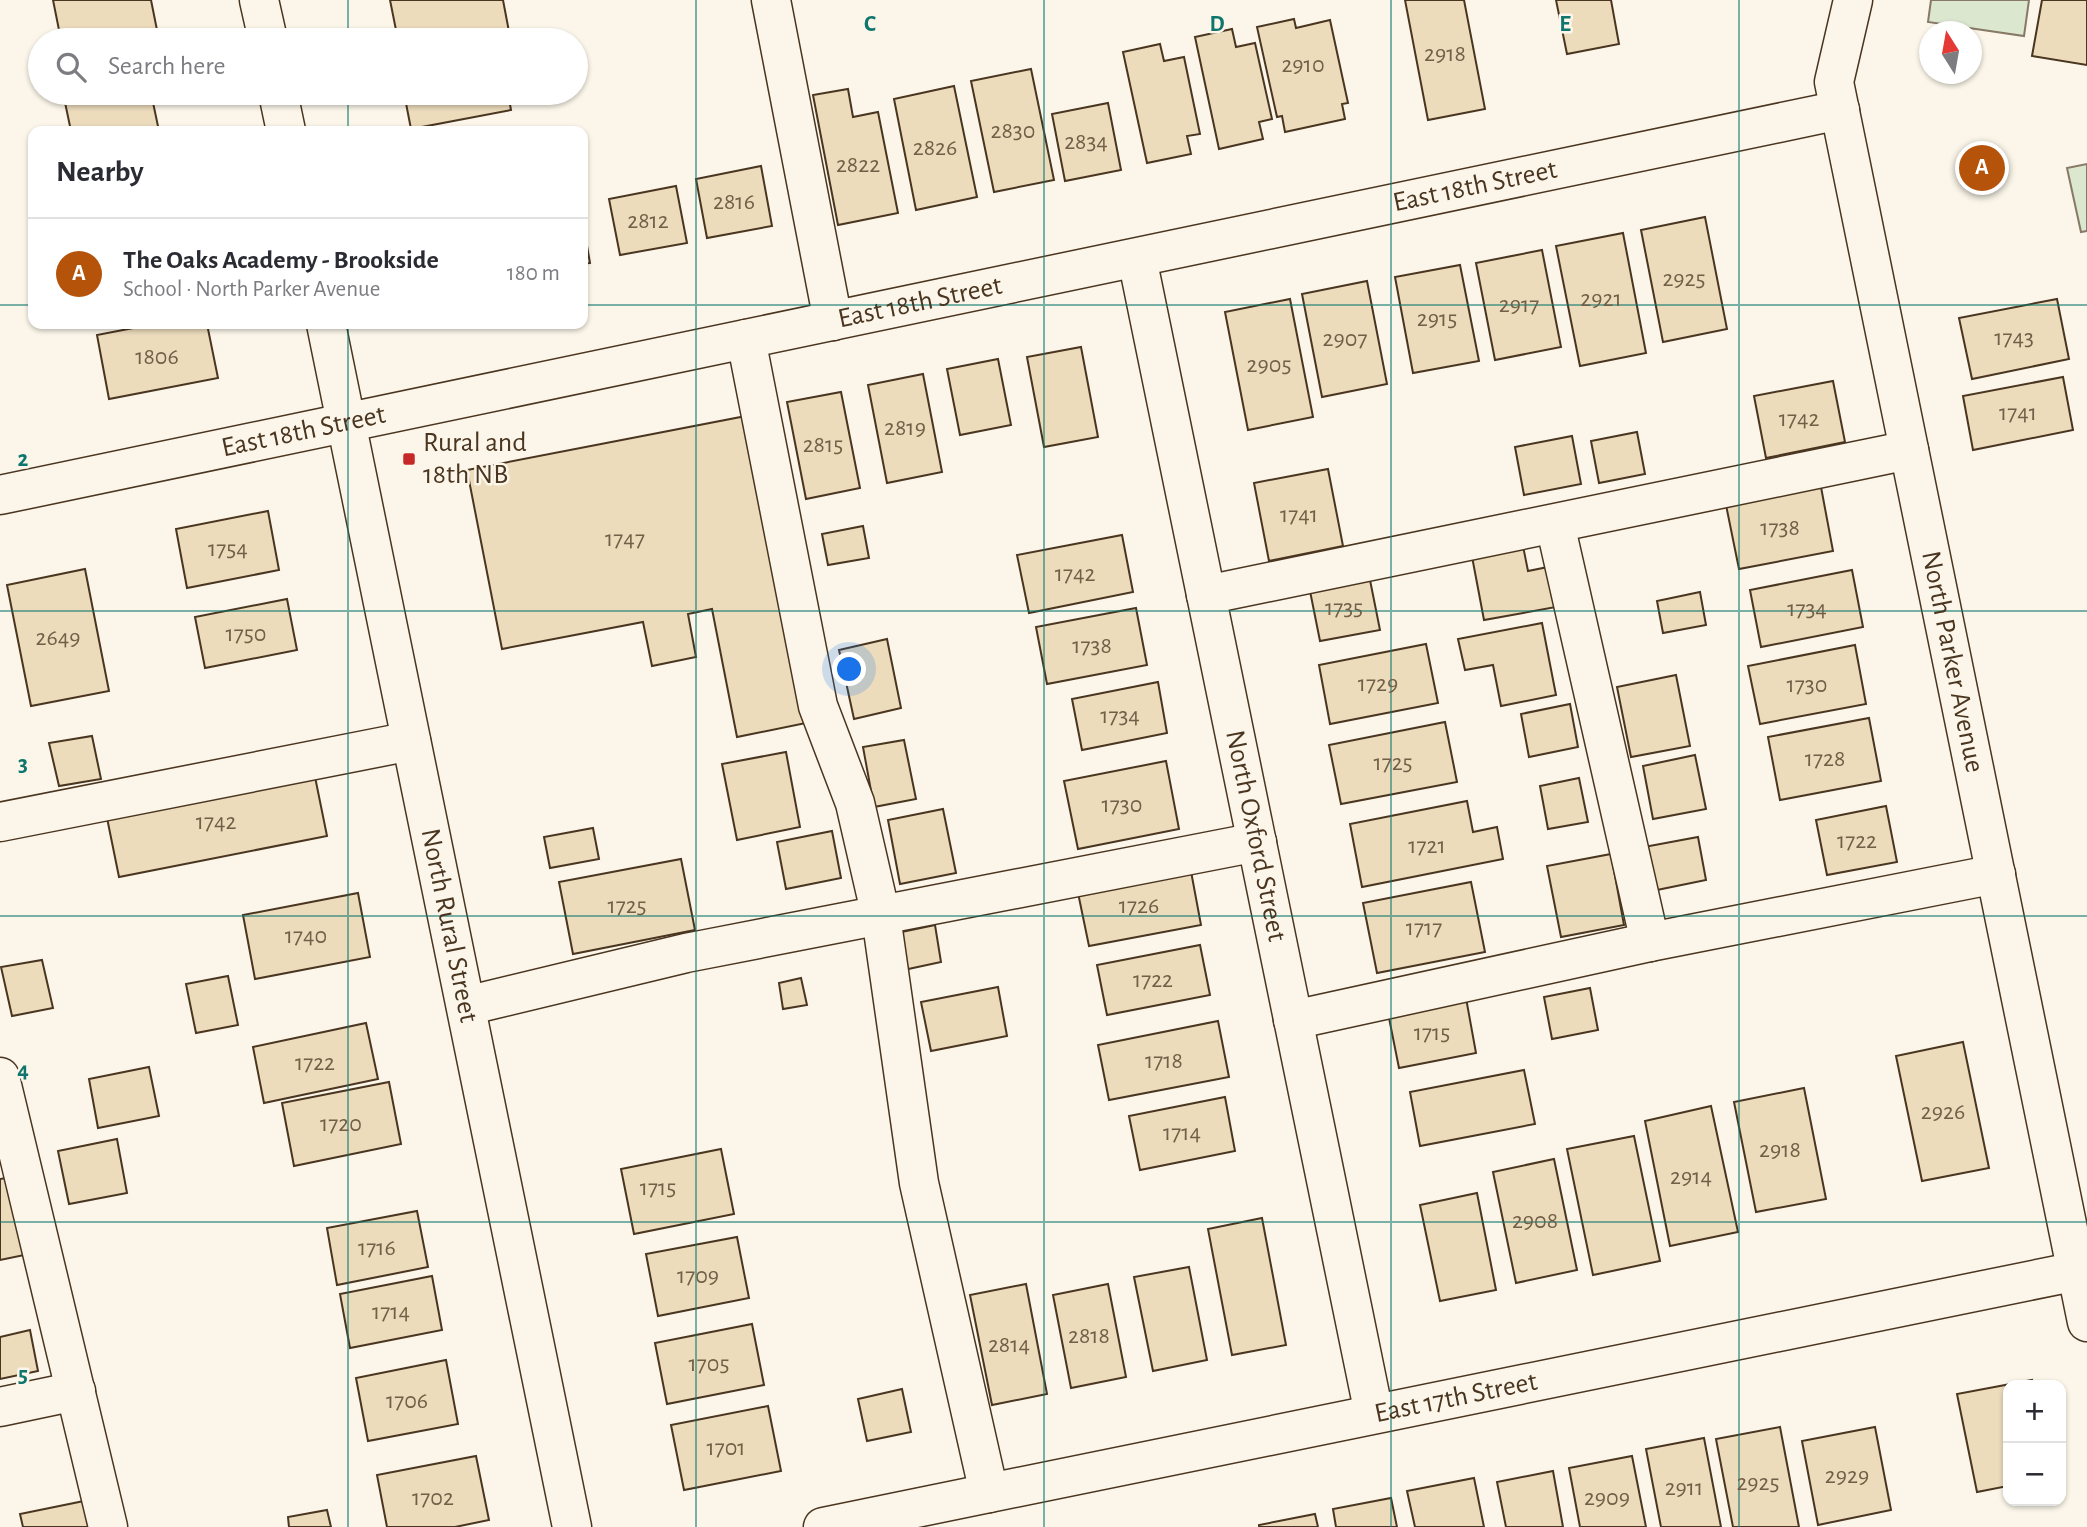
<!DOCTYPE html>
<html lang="en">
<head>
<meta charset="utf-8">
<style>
	body { margin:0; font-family:"Alegreya Sans",sans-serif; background:#f2f2f3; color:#2b2b33 }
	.controls { position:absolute; right:21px; bottom:21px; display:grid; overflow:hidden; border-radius:14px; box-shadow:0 2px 5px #0004 }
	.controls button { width:63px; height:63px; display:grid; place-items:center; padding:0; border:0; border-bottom:2px solid #e1e1e2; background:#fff; color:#2b2b33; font:35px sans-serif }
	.compass { position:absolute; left:1919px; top:21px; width:63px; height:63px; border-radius:50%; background:#fff; box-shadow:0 2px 5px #0004; rotate:349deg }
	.you { position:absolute; left:850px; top:670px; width:24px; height:24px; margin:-18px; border:5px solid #fff; border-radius:50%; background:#1a73e8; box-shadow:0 0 0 10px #1a73e833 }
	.badge { display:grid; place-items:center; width:46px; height:46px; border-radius:50%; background:#b45309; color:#fff; font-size:23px; font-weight:700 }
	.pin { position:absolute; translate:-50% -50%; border:4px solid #fff; box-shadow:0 2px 7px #0006 }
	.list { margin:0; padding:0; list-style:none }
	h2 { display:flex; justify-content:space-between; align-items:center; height:91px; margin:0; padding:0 28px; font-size:30px }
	h2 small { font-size:23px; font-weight:400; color:#7c7c81 }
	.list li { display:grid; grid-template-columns:46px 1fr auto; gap:21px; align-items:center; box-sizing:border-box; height:112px; padding:0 28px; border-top:2px solid #e1e1e2 }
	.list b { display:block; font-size:26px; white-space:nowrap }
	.list p { margin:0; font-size:23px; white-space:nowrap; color:#7c7c81 }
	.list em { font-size:23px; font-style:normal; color:#7c7c81 }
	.icon { flex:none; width:38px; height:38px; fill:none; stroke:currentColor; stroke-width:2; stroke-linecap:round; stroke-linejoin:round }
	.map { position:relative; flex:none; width:2087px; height:1527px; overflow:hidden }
	.search { position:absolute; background:#fff; box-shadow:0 2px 5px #0004; left:28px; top:28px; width:560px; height:77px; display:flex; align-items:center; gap:18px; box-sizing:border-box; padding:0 24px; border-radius:38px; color:#7c7c81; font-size:26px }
	.panel { position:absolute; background:#fff; box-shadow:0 2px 5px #0004; left:28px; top:126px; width:560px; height:203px; border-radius:14px }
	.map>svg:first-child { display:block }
	.green { fill:#dce7d0; stroke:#887966; stroke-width:2 }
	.building { fill:#ecdcbc; stroke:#4a3520; stroke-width:2 }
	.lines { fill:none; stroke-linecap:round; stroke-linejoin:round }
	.minor-casing { stroke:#4a3520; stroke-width:41 }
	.major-casing { stroke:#4a3520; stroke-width:41 }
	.minor { stroke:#fbf6e9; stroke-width:38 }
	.major { stroke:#fbf6e9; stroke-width:38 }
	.grid { fill:none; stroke:#0f766e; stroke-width:2; stroke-opacity:0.55 }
	.poi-dot { fill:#c62828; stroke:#fbf6e9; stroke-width:2.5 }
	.labels { text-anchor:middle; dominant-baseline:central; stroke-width:5; stroke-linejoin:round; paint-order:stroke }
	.number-label { font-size:24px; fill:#725f47 }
	.street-label { font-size:28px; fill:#4a3520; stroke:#fbf6e9 }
	.poi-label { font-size:28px; fill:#4a3520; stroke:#fbf6e9; text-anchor:start }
	.grid-label { font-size:23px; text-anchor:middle; font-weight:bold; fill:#0f766e; stroke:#fbf6e9; stroke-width:5; stroke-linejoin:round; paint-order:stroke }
</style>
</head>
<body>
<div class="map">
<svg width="2087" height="1527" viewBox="0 0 2087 1527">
	<rect width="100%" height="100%" fill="#fbf6e9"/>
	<!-- green -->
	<path class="green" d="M1931,0H2029L2024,36L1928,22Z
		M2087,164V231L2081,232L2067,168Z"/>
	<!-- building -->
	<path class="building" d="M53,0H151L159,40H61Z
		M390,0H503L510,37L495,40H398Z
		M1405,0H1464L1485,109L1428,120Z
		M1556,0H1611L1619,44L1567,54Z
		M2042,0H2087V65L2032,56Z
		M1294,19L1296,28L1330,20L1348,103L1342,104L1345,119L1285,132L1282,116L1277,117L1257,27Z
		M1232,29L1236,47L1255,43L1272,119L1259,122L1263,139L1219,149L1195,37Z
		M1160,44L1164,61L1184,57L1200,134L1187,136L1191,154L1147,163L1123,52Z
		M1031,69L1054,180L994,192L971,81Z
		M954,86L977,197L916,210L894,99Z
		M848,89L853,117L878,112L898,213L838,225L813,95Z
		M63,93H151L159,131H71Z
		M404,93H508L511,110L411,129Z
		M1108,103L1121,170L1065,181L1052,114Z
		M761,166L772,226L707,238L696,179Z
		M676,186L687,243L620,255L609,199Z
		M1705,217L1727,329L1663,342L1641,230Z
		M583,223L590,263L583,264Z
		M1623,233L1646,353L1580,366L1556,246Z
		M1542,250L1561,347L1495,360L1476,263Z
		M1460,265L1479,361L1413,373L1395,277Z
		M1367,281L1387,384L1322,397L1302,294Z
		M1290,299L1313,417L1248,430L1225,312Z
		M2057,299L2069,359L1972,379L1959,318Z
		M154,324H207L218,378L109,399L97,335Z
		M1081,347L1098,437L1044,447L1027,357Z
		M998,359L1011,425L960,435L947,369Z
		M923,374L942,472L887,483L868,385Z
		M2063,377L2073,430L1973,450L1963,396Z
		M1833,381L1845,442L1766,458L1754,396Z
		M841,392L860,488L806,499L787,402Z
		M746,416L806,723L737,737L712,609L688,614L696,657L652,666L643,622L502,649L467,470Z
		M1637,432L1645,474L1599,483L1591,441Z
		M1572,436L1581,484L1524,495L1515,447Z
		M1328,469L1343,546L1269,561L1254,483Z
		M1821,487L1833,551L1739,569L1726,505Z
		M268,511L279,570L187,588L176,529Z
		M863,526L869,558L828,565L822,534Z
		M1122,535L1133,592L1029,613L1017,555Z
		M1521,536L1528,571L1548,567L1556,607L1484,620L1470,546Z
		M85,569L109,691L31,706L7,585Z
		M1852,570L1863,627L1761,647L1750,590Z
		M1369,575L1380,630L1320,641L1309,586Z
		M1700,592L1706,625L1663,633L1657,601Z
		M287,599L297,650L205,668L195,617Z
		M1136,608L1147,665L1047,684L1036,627Z
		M1542,623L1556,695L1501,706L1493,665L1465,670L1458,639Z
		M887,639L901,708L854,719L839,650Z
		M1426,644L1438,703L1330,724L1319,665Z
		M1855,645L1866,704L1760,724L1748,666Z
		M1676,675L1690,746L1631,757L1617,687Z
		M1158,682L1167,733L1082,750L1072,699Z
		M1570,704L1578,747L1529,757L1521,714Z
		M1869,718L1881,781L1780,800L1768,737Z
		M1445,722L1457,782L1341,804L1329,745Z
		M92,736L101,779L59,786L49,743Z
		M904,740L916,799L874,807L863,747Z
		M786,752L800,827L737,840L722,764Z
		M1695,755L1706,809L1653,819L1643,766Z
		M1166,761L1179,829L1078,849L1064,781Z
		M313,767L327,836L119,877L105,808Z
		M1579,778L1588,822L1548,829L1540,786Z
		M1467,801L1473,832L1497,827L1503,859L1362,887L1350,824Z
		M1886,806L1897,862L1827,875L1816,820Z
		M943,809L956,873L900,884L888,820Z
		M593,828L599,859L550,868L544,837Z
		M832,831L841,878L786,889L777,842Z
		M1698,837L1706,880L1652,891L1644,847Z
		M1611,854L1624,925L1561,937L1547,866Z
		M681,859L695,930L573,954L559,882Z
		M1190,866L1201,925L1089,946L1077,888Z
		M1471,882L1485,952L1377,973L1363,903Z
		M358,893L370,957L255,979L243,915Z
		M935,925L941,962L899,971L892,934Z
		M1200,945L1210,995L1107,1015L1097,965Z
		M42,960L53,1008L12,1016L1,967Z
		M228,976L238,1025L196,1033L186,984Z
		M801,978L807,1005L783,1009L779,983Z
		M998,987L1007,1036L931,1051L921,1002Z
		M1590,988L1598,1030L1552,1039L1544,997Z
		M1466,998L1476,1053L1399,1068L1388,1013Z
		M1218,1021L1229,1077L1109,1100L1098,1045Z
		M366,1023L378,1079L264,1103L253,1047Z
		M1963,1042L1989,1168L1922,1181L1896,1056Z
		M149,1067L159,1116L98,1128L89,1079Z
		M1524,1070L1535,1124L1420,1146L1410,1092Z
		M389,1082L401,1144L294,1166L282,1103Z
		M1804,1088L1826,1199L1756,1212L1734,1102Z
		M1225,1097L1235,1151L1140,1170L1129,1116Z
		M1711,1106L1738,1232L1670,1246L1645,1121Z
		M1634,1136L1660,1261L1593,1275L1567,1149Z
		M117,1139L127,1193L69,1204L58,1151Z
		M721,1149L734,1214L634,1234L621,1169Z
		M1554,1159L1577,1270L1516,1283L1493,1172Z
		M19,1176L34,1253L0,1260V1179Z
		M1477,1193L1496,1290L1440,1301L1420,1205Z
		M417,1211L428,1267L337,1285L327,1228Z
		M1262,1218L1286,1345L1232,1355L1208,1229Z
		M737,1237L749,1298L658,1316L646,1254Z
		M1189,1267L1207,1360L1153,1371L1134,1277Z
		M432,1276L442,1330L350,1348L340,1294Z
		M1026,1284L1047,1394L992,1405L970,1295Z
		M1108,1284L1126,1377L1071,1388L1053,1295Z
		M752,1324L764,1385L667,1404L655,1343Z
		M30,1330L38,1371L0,1379V1337Z
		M446,1360L458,1424L368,1441L356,1378Z
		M2032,1380L2033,1385H2008V1486L1977,1492L1957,1394Z
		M902,1389L911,1432L867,1441L858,1399Z
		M768,1406L781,1471L684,1490L671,1425Z
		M1780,1427L1799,1527H1733L1716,1439Z
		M1875,1427L1891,1510L1818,1525L1802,1441Z
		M1704,1438L1721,1527H1661L1646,1449Z
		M476,1456L489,1520L455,1527H387L377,1475Z
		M1632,1456L1646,1527H1580L1569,1468Z
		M1553,1471L1563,1527H1506L1497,1482Z
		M1474,1478L1484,1527H1415L1407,1491Z
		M1391,1498L1397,1527H1336L1333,1509Z
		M84,1501L89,1527H23L20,1514Z
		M327,1510L331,1527H289L288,1517Z
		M1315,1514L1318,1527H1259V1525Z"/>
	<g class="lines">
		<!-- minor casing -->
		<g class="minor-casing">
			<g id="minor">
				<path d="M771,0L833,321"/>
				<path id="s1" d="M1853,0L1834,82L2087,1322"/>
				<path id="s2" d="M1137,258L1374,1414"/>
				<path d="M746,339L818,706L855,803L881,916L919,1183L989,1493"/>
				<path id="s3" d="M0,495L1840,110"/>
				<path d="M1555,524L1650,942"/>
				<path d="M1206,595L1909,450"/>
				<path d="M0,822L411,741"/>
				<path d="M466,1006L686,953L1257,842"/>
				<path d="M1293,1020L1650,942L1996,874"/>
				<path d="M0,1077L108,1527"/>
				<path d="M0,1407L76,1391"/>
				<path id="s4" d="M823,1527L2087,1269"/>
			</g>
		</g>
		<!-- major casing -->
		<g class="major-casing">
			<g id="major">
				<path d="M259,0L268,40"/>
				<path d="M278,93L286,131"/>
				<path id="s5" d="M326,324L572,1527"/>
			</g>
		</g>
		<!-- minor -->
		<use href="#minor" class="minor"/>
		<!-- major -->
		<use href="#major" class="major"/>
	</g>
	<!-- grid -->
	<path class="grid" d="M348,0V40M696,0V1527M1044,0V1527M1391,0V1527M1739,0V1527M348,93V131M0,305H33M583,305H2087M348,324V1527M0,611H2087M0,916H2087M0,1222H2087"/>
	<!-- markers -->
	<rect class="poi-dot" x="402" y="452" width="14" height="14" rx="3.5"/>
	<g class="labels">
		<!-- number labels -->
		<g class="number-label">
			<text x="1445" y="54">2918</text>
			<text x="1303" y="65">2910</text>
			<text x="1013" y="131">2830</text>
			<text x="1086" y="142">2834</text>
			<text x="935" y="148">2826</text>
			<text x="858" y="165">2822</text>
			<text x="734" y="202">2816</text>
			<text x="648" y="221">2812</text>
			<text x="1684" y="279">2925</text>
			<text x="1601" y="299">2921</text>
			<text x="1519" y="305">2917</text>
			<text x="1437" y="319">2915</text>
			<text x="2014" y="338">1743</text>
			<text x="1345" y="339">2907</text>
			<text x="157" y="357">1806</text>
			<text x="1269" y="365">2905</text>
			<text x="2018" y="413">1741</text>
			<text x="1799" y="419">1742</text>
			<text x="905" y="428">2819</text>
			<text x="823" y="445">2815</text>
			<text x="1299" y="515">1741</text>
			<text x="1780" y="528">1738</text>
			<text x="625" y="539">1747</text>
			<text x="228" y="549">1754</text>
			<text x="1075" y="574">1742</text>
			<text x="1344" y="608">1735</text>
			<text x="1807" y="609">1734</text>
			<text x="246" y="634">1750</text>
			<text x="58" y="638">2649</text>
			<text x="1092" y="646">1738</text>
			<text x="1378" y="684">1729</text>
			<text x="1807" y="685">1730</text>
			<text x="1120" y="716">1734</text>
			<text x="1825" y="759">1728</text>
			<text x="1393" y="763">1725</text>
			<text x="1122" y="805">1730</text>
			<text x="216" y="822">1742</text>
			<text x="1857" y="841">1722</text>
			<text x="1427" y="846">1721</text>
			<text x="627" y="906">1725</text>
			<text x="1139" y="906">1726</text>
			<text x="1424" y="928">1717</text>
			<text x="306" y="936">1740</text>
			<text x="1153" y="980">1722</text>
			<text x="1432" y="1033">1715</text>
			<text x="1164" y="1061">1718</text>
			<text x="315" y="1063">1722</text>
			<text x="1943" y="1112">2926</text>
			<text x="341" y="1124">1720</text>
			<text x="1182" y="1133">1714</text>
			<text x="1780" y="1150">2918</text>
			<text x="1691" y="1177">2914</text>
			<text x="658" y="1188">1715</text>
			<text x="1535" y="1221">2908</text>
			<text x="377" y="1248">1716</text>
			<text x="698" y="1276">1709</text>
			<text x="391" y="1312">1714</text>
			<text x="1089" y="1336">2818</text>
			<text x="1009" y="1345">2814</text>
			<text x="709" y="1364">1705</text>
			<text x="407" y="1401">1706</text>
			<text x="726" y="1448">1701</text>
			<text x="1847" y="1476">2929</text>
			<text x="1758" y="1483">2925</text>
			<text x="1684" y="1488">2911</text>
			<text x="433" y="1498">1702</text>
			<text x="1607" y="1498">2909</text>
		</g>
		<!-- street labels -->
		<g class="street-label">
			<text stroke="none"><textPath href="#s3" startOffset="1507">East 18th Street</textPath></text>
			<text stroke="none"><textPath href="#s3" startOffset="940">East 18th Street</textPath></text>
			<text stroke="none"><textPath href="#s3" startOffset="310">East 18th Street</textPath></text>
			<text stroke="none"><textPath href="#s1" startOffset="676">North Parker Avenue</textPath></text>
			<text stroke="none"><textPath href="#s2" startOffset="590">North Oxford Street</textPath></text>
			<text stroke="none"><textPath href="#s5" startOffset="614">North Rural Street</textPath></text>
			<text stroke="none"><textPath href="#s4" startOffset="646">East 17th Street</textPath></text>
		</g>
		<!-- poi labels -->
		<g class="poi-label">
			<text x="423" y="443">Rural and<tspan x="423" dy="32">18th NB</tspan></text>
		</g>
	</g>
	<g class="grid-label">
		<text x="870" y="31">C</text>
		<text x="1217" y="31">D</text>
		<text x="1565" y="31">E</text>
		<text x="23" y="466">2</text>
		<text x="23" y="771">3</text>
		<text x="23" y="1077">4</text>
		<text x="23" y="1382">5</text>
	</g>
</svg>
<div class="controls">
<button>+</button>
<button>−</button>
</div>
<svg class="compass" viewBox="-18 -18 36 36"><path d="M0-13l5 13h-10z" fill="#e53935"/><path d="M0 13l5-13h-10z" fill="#7c7c81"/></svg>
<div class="you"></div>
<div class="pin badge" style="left:1982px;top:168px">A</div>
<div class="search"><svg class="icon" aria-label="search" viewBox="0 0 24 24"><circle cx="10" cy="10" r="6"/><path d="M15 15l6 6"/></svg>Search here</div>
<section class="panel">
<h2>Nearby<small></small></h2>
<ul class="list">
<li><span class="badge">A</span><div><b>The Oaks Academy - Brookside</b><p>School · North Parker Avenue</p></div><em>180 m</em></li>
</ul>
</section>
</div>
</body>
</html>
